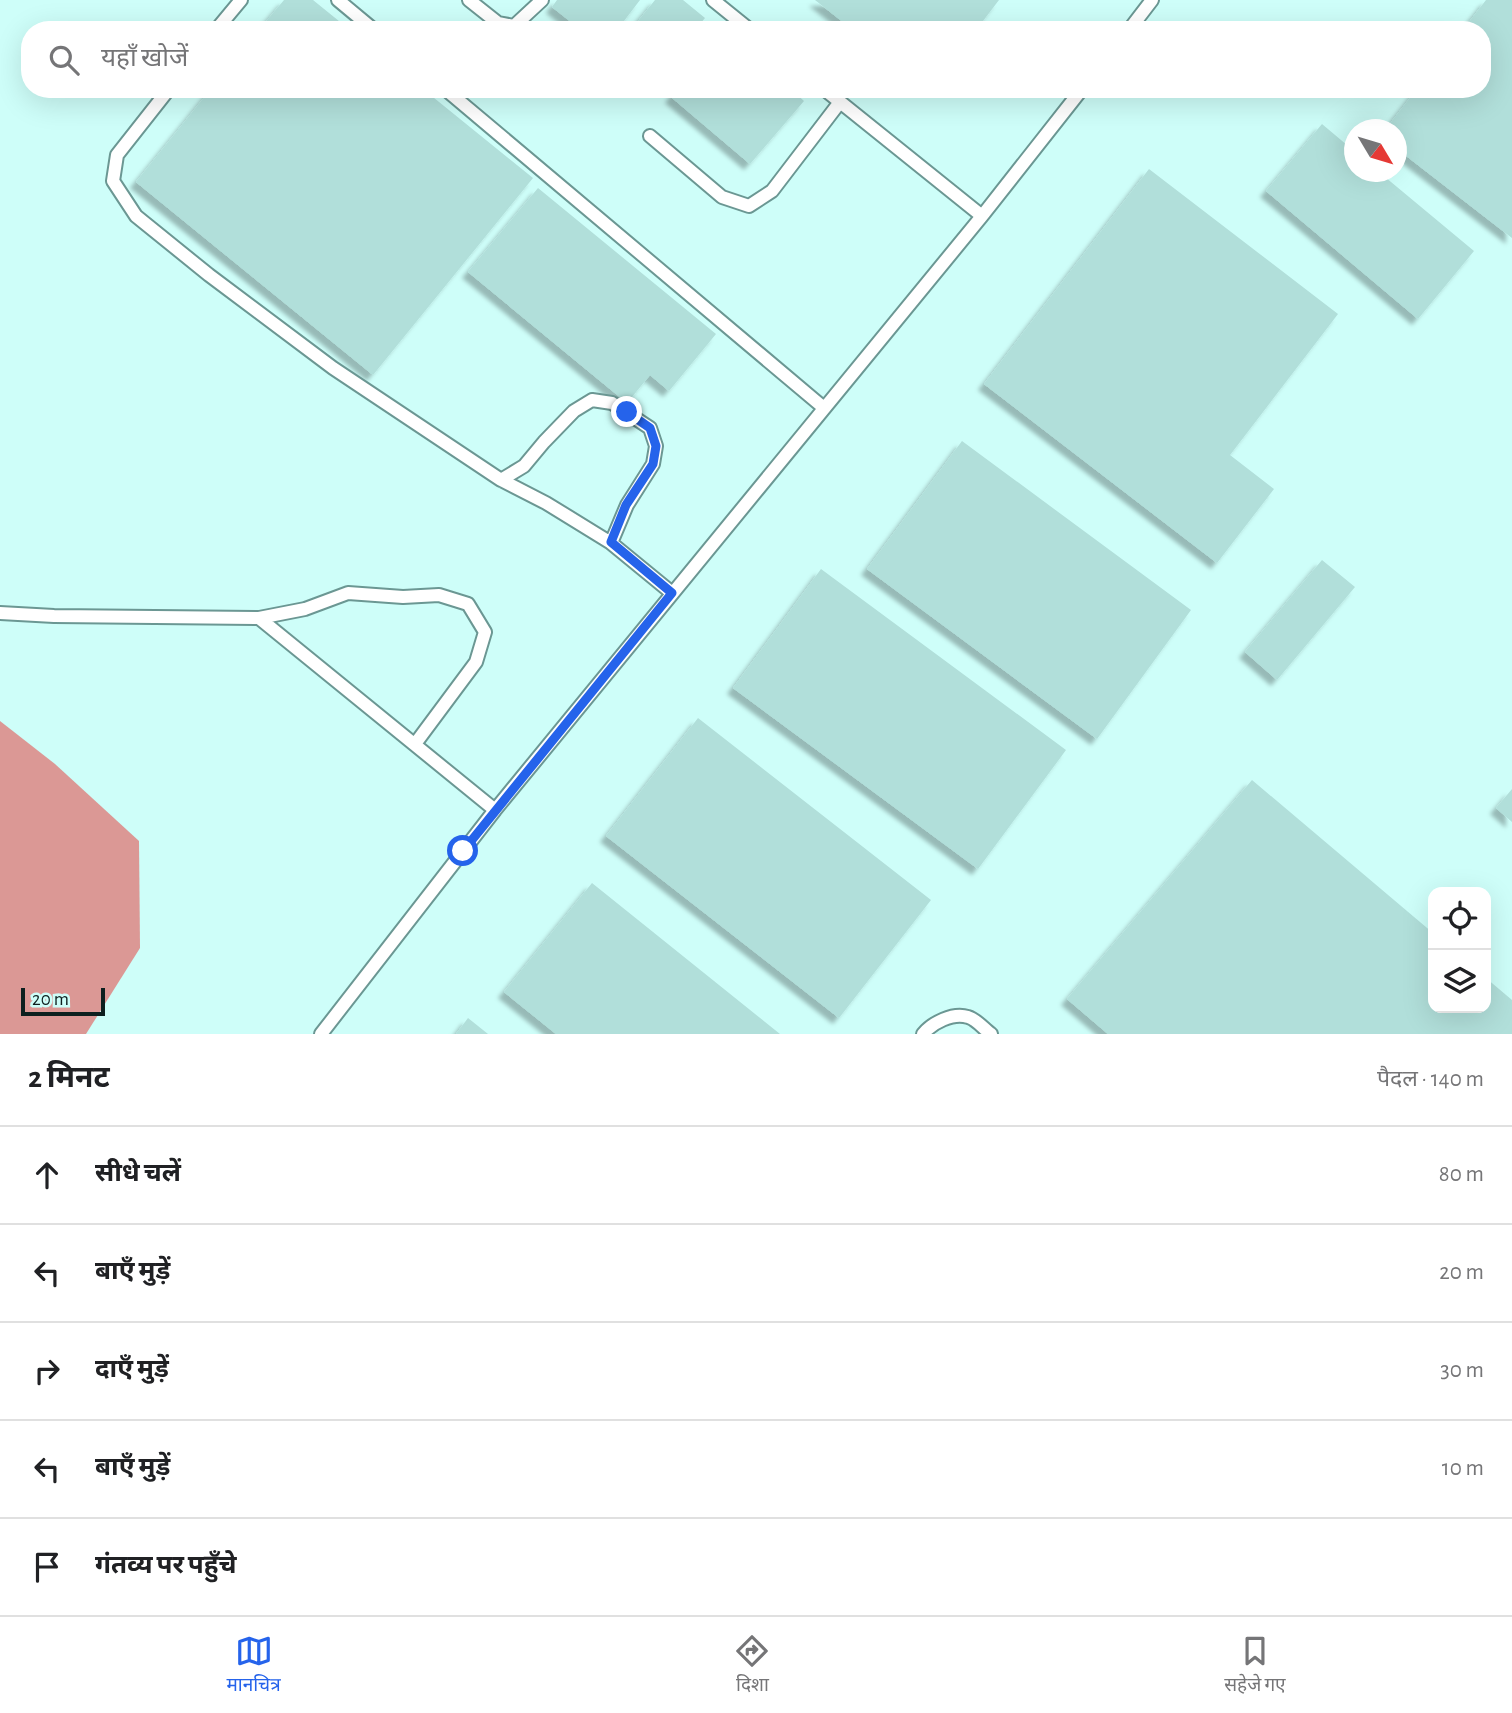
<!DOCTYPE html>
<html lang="hi">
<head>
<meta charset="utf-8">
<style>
	body { margin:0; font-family:"Alegreya Sans","Noto Sans Devanagari",sans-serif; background:#f2f2f2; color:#202124 }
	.controls { position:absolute; right:21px; bottom:21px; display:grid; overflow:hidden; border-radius:14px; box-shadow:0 7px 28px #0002 }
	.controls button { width:63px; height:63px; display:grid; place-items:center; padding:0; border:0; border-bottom:2px solid #e0e0e0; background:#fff; color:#202124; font:35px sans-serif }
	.compass { position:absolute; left:1344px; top:119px; width:63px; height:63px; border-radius:50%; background:#fff; box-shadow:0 7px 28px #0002; rotate:128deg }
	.scale { position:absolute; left:21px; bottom:18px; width:84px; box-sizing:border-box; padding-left:7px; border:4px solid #0d1f1e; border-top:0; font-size:19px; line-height:24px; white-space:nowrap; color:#0d1f1e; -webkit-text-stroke:5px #cefef9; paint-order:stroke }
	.stop { position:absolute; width:21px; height:21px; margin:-16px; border:5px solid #2563eb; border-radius:50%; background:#fff }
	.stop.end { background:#2563eb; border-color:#fff; box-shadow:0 2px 7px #0008 }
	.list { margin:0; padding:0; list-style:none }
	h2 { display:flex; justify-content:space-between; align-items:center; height:91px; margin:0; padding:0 28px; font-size:30px }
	h2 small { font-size:23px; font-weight:400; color:#757577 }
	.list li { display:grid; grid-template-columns:46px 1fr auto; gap:21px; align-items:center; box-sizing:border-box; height:98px; padding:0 28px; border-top:2px solid #e0e0e0 }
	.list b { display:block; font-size:26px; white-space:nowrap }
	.list em { font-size:23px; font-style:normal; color:#757577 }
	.icon { flex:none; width:38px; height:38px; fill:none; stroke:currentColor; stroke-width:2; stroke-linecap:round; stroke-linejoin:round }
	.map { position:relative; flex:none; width:1512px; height:1034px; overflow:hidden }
	.search { position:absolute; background:#fff; box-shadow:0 7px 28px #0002; left:21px; right:21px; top:21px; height:77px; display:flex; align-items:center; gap:18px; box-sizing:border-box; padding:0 24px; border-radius:28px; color:#757577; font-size:26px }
	.sheet { height:581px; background:#fff }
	nav { display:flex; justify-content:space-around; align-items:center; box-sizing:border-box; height:98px; border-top:2px solid #e0e0e0; background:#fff; font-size:19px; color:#757577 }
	nav a { display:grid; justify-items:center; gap:4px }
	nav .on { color:#2563eb }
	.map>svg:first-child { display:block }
	.water { fill:#db9895 }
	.building { fill:#b1dfda; filter:url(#shadow) }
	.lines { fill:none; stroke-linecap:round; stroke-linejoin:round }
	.lane-casing { stroke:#6b9793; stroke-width:16 }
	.lane { stroke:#fff; stroke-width:12 }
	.route { stroke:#2563eb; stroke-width:9 }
</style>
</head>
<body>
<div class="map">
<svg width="1512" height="1034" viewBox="0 0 1512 1034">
	<defs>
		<filter id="shadow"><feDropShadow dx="-6" dy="6" stdDeviation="2" flood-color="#0004"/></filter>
	</defs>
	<rect width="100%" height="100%" fill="#cefef9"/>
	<!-- water -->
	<path class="water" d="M0,721L55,764L139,841L140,948L86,1034H0Z"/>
	<!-- building -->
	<path class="building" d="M284,0H313L350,30H259Z
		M557,0H640L617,30H581L552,7Z
		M655,0H683L705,18L695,30H631Z
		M815,0H999L976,30H853Z
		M1486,0H1512V238L1396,148V130H1385L1417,89H1482V30H1463Z
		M211,89H423L533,178L373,375L136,182Z
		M677,89H791L804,101L750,164L671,97Z
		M1322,124L1354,151V172H1379L1474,251L1418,319L1266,191Z
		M1149,169L1338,314L1230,455L1274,489L1217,563L984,384Z
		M538,188L716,334L669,391L650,375L627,403L468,272Z
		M962,441L1191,610L1097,739L867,569Z
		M1322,560L1355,587L1277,680L1245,652Z
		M821,569L1066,750L978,869L733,688Z
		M698,718L931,900L839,1018L606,836Z
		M1252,780L1433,933V1008H1486V978L1512,1000V1034H1108L1067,999Z
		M1512,789V822L1496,808Z
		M592,883L780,1034H556L504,992Z
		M468,1018L488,1034H456Z"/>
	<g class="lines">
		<!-- lane casing -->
		<g class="lane-casing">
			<path id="lane" d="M338,0L374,30
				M469,0L498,23L514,26L542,0
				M713,0L750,30
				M216,30L241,0
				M1129,30L1152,0
				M169,89L117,155L113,181L136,216L209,275L333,368L501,480L524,466L544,442L574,411L592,400L612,403L650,428L656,446L653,464L627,505L611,543L672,593
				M445,89L824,408
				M824,89L982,216
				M650,136L722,197L749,206L772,191L840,102
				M501,480L546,503L611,543
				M0,613L54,616L259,618L495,810
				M259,618L305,609L348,593L403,597L439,595L468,604L485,632L476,662L415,744
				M321,1034L495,810L982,216L1082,89
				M923,1034C932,1023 953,1012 968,1017C976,1019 984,1029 991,1034"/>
		</g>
		<!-- lane -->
		<use href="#lane" class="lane"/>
	</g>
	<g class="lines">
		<!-- route -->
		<path class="route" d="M463,851L672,593L611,542L626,505L653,464L656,446L650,428L627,412"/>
	</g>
</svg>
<div class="controls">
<button><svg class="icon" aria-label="locate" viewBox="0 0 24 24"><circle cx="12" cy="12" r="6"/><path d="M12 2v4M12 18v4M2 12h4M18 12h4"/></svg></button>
<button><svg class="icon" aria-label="layers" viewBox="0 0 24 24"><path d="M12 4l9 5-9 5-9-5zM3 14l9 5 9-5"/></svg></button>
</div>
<svg class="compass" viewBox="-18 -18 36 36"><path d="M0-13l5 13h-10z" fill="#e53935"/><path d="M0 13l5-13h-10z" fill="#757577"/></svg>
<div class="scale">20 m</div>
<div class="stop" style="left:463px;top:851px"></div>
<div class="stop end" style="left:627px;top:412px"></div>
<div class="search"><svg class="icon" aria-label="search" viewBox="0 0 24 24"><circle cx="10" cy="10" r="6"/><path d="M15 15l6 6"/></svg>यहाँ खोजें</div>
</div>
<section class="sheet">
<h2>2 मिनट<small>पैदल · 140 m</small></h2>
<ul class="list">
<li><svg class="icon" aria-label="ahead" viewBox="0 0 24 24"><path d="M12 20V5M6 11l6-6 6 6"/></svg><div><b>सीधे चलें</b></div><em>80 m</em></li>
<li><svg class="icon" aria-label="left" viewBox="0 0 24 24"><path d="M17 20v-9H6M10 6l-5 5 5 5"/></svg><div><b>बाएँ मुड़ें</b></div><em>20 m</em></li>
<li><svg class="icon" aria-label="right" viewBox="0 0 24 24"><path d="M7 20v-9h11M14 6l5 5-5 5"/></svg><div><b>दाएँ मुड़ें</b></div><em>30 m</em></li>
<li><svg class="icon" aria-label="left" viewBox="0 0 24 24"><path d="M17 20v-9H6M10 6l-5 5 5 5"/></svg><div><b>बाएँ मुड़ें</b></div><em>10 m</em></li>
<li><svg class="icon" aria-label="arrive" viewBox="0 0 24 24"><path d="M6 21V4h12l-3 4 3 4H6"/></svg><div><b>गंतव्य पर पहुँचे</b></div></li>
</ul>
</section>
<nav>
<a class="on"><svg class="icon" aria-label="map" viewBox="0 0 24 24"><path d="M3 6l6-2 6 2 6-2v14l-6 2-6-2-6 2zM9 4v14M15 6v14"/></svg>मानचित्र</a>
<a><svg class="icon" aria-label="directions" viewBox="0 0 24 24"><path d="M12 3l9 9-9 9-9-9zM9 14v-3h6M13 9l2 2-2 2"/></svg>दिशा</a>
<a><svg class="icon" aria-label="saved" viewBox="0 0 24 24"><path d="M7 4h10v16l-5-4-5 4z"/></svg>सहेजे गए</a>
</nav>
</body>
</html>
